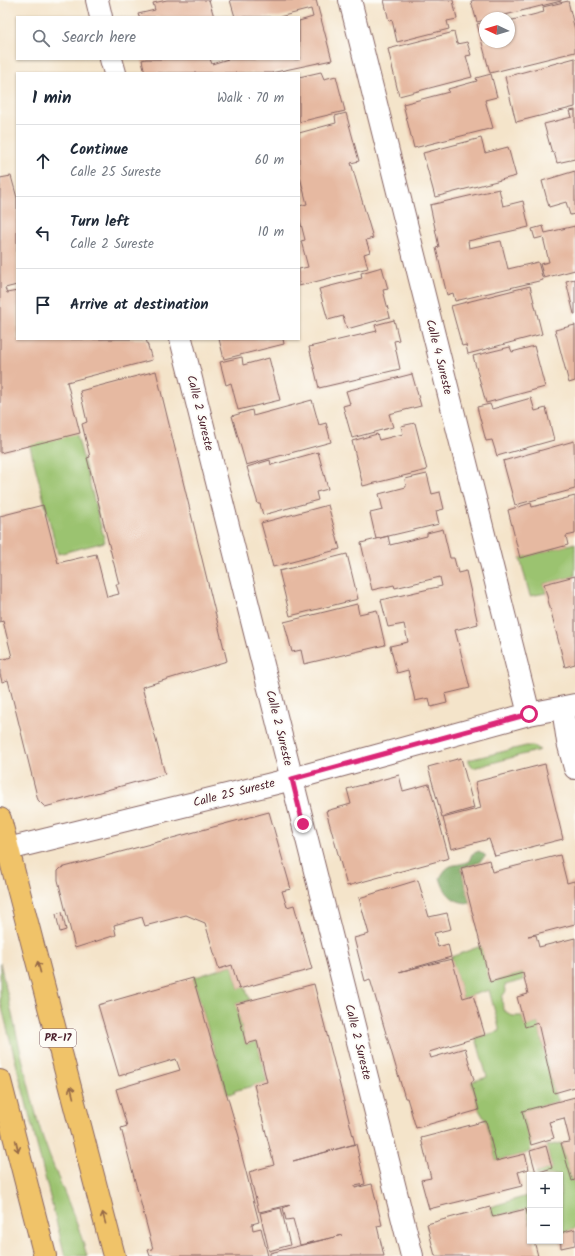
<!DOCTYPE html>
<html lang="en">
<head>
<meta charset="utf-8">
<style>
	body { margin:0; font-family:Kalam,sans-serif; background:#f6f6f7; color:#1f2937 }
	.controls { position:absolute; right:12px; bottom:12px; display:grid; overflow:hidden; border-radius:0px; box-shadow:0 1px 3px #0004 }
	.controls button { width:36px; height:36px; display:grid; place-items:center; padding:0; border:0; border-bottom:1px solid #e0e1e3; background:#fff; color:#1f2937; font:20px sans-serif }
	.compass { position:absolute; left:479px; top:12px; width:36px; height:36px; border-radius:50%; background:#fff; box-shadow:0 1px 3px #0004; rotate:274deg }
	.stop { position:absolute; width:12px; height:12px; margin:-9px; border:3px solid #db2777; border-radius:50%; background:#fff }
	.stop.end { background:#db2777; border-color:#fff; box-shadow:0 1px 4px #0008 }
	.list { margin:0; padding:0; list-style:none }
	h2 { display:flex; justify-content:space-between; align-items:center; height:52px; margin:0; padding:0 16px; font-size:17px }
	h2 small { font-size:13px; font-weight:400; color:#747a83 }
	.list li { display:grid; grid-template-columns:26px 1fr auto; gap:12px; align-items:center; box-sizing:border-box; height:72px; padding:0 16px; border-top:1px solid #e0e1e3 }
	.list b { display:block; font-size:15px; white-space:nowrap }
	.list p { margin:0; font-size:13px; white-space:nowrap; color:#747a83 }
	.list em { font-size:13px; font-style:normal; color:#747a83 }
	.icon { flex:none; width:22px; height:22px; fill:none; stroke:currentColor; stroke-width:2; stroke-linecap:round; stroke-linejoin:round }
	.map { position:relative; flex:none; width:575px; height:1256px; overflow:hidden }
	.search { position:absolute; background:#fff; box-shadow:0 1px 3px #0004; left:16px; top:16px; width:284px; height:44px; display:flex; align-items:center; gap:10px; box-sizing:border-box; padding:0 14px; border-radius:0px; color:#747a83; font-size:15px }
	.panel { position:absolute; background:#fff; box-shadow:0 1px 3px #0004; left:16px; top:72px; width:284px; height:268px; border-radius:0px }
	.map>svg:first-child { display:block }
	.green { fill:#9bc36f; stroke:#72714d }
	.forest { fill:#7ca962; stroke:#636446 }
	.building { fill:#e6b9a1 }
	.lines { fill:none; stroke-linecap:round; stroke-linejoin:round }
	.minor-casing { stroke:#866463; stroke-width:24 }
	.primary-casing { stroke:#866463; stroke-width:24 }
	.minor { stroke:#fff; stroke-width:22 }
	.primary { stroke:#f0c369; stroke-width:22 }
	.oneway { stroke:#956947 }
	.route { stroke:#db2777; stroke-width:5 }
	.labels { text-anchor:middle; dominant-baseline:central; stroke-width:4; stroke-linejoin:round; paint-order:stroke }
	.shield { fill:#fdfcf7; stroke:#806168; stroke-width:1 }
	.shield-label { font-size:11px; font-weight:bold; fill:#4a1f2b }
	.street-label { font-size:12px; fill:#4a1f2b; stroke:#fdfcf7 }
</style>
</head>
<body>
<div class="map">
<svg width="575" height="1256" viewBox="0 0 575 1256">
	<rect width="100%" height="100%" fill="#fdfcf7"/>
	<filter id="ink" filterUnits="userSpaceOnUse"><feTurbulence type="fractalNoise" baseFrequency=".025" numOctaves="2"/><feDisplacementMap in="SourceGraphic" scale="8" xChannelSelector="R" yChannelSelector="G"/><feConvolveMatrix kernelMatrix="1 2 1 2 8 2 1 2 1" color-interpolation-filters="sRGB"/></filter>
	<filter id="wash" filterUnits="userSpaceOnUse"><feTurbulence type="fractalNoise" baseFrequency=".012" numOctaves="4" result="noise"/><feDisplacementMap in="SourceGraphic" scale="16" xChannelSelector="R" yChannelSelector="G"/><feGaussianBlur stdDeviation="0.9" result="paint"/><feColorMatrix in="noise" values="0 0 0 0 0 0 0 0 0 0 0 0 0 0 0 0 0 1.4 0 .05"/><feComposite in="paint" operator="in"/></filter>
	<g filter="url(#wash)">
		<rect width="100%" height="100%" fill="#f4e4ca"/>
		<!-- green -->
		<path class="green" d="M76,431L105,542L58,554L29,443Z
			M575,543V576L544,584L546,593L530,596L520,558Z
			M526,746H533L540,750L473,768L468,760Z
			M481,946L490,982L523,973L524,980L505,985L506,991L502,997L503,1010L513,1016H522L525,1026L538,1023L554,1093L559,1101L522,1111L531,1145L530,1151L525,1154L496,1161L486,1121L479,1110L471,1082L487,1077L476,1038L500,1031L489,990L463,998L451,957Z
			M0,963C13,1016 24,1070 38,1122C51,1168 75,1210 87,1256H65L0,1000Z
			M232,965L239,989L245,987L250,1000L236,1004L246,1044L257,1041L267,1082L234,1091L235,1093L227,1094L193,978Z
			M561,1143L572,1181L575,1182V1229L560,1233V1175H536V1173L552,1168L546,1146Z
			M530,1195V1225L526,1209L493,1217L490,1207Z"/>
		<!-- forest -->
		<path class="forest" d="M479,851L486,856L478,863L461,868L470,903C453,903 445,894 440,878C450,860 454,868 469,861L472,854Z"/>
		<g id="blocks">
			<!-- building -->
			<path class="building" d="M167,0H209L214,17H139L138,14L155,10L153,3Z
				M230,0H316L332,60L271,73H145L142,60L146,59H210L212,64L228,59H299V21L313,17L311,9L279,17H235Z
				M384,0H453L457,19L447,21L449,29L397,42L392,20L389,21Z
				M475,0H561V1L493,18H485V20L477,22L471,1Z
				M568,1L575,30V52L490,73L477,24L485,22V42H509V21L544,12L543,7Z
				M454,32L457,44L467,42L471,55L466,56L472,77L399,96L388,49Z
				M575,58V107L516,122L505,77Z
				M321,72L324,79L336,76L345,111L299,122V77Z
				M491,74L497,97L485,100L493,128L414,148L403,104L449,92L448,89L477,81L476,78Z
				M575,110V159L557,163L554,152L552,153L544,124L572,117L570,111Z
				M346,113L359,161L351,163L373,238L366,240L370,252L364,254L368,268L299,286V269L308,267L301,241L305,240L299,216V206L307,204L300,177H299V133L336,123L335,116Z
				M481,138L485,153L508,147L516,176L435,197L423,153Z
				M575,171V214L570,215L566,202L549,207L542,181Z
				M11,176L17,198V285L5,288L7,293L17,291V339H146L152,360L67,382L80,433L0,453V178Z
				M499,189L503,206L523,201L529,227L468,241L469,248L501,241L508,269L538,262L543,280L455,301L453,293L447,295L436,248L439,247L430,205Z
				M543,226L545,233L575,226V270L544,278L540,264L549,262L543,237L535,239L532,229Z
				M382,267L388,289L383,290L390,317L347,329L343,316L328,320L319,289L362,278L361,273Z
				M575,279V314H574L566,281Z
				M530,286L542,334L468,354L466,345L462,346L451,306Z
				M394,320L399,340L394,341L400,369L319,388L309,347L377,331L375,325Z
				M575,325V381L569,383L555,330Z
				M219,339H283L284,344L224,359Z
				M534,346L545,387L486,403L473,356L510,347L512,352Z
				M242,357L243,365L269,358L280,400L238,410L231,383L226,385L220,362Z
				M156,371L227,661L142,687L165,774L45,807L38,800L8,680L2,682L0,674V660L12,657L3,621L0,622V516L43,505L58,563L96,554L107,597L119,594L116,584H119L87,458L90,457L82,424L87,422L80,391Z
				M412,374L421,406L389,414L393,427L352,438L343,406L350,404L346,391Z
				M531,398L535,411L546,408L554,440L497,456L492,440L486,441L477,407L490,404L492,409Z
				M312,400L319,425L326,423L331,442L246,465L232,416L252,410L253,416Z
				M415,423L427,470L363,486L352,441L377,434L379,440L403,434L401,426Z
				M574,441L575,489L515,505L503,461Z
				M318,452L328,489L316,492L318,500L263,515L260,504H258L247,467L270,460L271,465Z
				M427,474L432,494L440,492L444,509L436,511L439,524L376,539L370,513L383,510L379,494L406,487L405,479Z
				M575,496V534L566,536L568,545L520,558L508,510L531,503L532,507Z
				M328,505L340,549L273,567L261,523Z
				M443,529L450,558H454L458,573L466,571L478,624L455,630L470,688L445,694L447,703L431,707L429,698L415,701L408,670L397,673L390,646L408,642L404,624L388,627L381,600L442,586L440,577L395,588L394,585L372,590L361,543L388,536L390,545L427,536V533Z
				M347,554L358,599L290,616L279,571Z
				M575,576V664L565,667L544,584Z
				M357,604L359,614L377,610L385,645L304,664L301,650L292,652L284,622Z
				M461,758L474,808L442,817L428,767Z
				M545,764L563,839L495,856L489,839L451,849L443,818L481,808L475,782Z
				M399,775L403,791L429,784L449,858L347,886L326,811L351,804L347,789Z
				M269,812L291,889L282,891L287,907L294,905L312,969L239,989L232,965L219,969L205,923L186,915L145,926L142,917L114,925L116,935L75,948L58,880V871L61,868Z
				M560,855L567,883L574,881L575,885V924L528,936L536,935L539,947L575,938V1087L554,1093L538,1023L525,1027L517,997L528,994L523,973L490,982L461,868L489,860L492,872Z
				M418,880L429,917L447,913L451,929L434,933L438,947L448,944L451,957L399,972L452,959L463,998L473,995L485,1035L429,1052L431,1058L465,1048L474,1080L471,1082L479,1110L416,1128L407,1098H405L370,979L365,981L354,938L369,934L359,898Z
				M62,912L66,930L60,932L56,914Z
				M193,978L240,1140L238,1141L259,1222L252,1224L253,1230L261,1228L268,1256H150L148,1250L153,1249L121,1128L127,1126L116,1089L180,1070L176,1059L119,1076L98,1005Z
				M314,984L355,1144L293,1161L356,1144L365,1184L355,1186V1188L372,1184L382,1225L377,1226L384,1256H270V1253L343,1235L300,1245L293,1219L286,1220L283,1208L290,1205L259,1212L249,1172L274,1165L254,1085L267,1082L257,1041L246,1044L236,1004Z
				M575,1097V1180L572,1181L561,1143L570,1142L564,1118L549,1122L554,1138L531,1145L522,1111Z
				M486,1121L496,1161L525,1154L529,1169L518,1172L522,1186L429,1209L421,1180L431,1178L421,1138Z
				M546,1146L552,1168L536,1173L530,1151Z
				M490,1207L493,1217L526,1209L530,1225V1241H534L538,1256H435L427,1224Z
				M281,1208L290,1245L269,1251L260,1213Z
				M575,1229V1245L561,1248L560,1233Z"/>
		</g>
	</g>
	<g filter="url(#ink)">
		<use href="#blocks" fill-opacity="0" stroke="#866463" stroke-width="1"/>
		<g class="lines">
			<!-- minor casing -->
			<g class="minor-casing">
				<path id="minor" d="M97,0L101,17
					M350,0L529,714
					M111,59L115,73
					M181,339L412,1256
					M563,708L568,742L575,768
					M0,851L292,779L529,714L575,705"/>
			</g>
			<!-- primary casing -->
			<g class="primary-casing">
				<path id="primary" d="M0,819L114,1256
					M0,1081L45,1256"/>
			</g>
			<!-- minor -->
			<use href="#minor" class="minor"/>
			<!-- primary -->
			<use href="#primary" class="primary"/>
		</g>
		<!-- one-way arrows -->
		<defs><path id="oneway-shaft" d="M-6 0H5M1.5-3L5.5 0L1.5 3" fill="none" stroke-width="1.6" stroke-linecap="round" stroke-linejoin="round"/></defs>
		<g class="oneway">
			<use href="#oneway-shaft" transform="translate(39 967) rotate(-105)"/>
			<use href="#oneway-shaft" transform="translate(72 1092) rotate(-104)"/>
			<use href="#oneway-shaft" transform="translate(17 1146) rotate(76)"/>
			<use href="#oneway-shaft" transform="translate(104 1218) rotate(-105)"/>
		</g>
	</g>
	<g class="lines" filter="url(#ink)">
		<!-- route -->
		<path class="route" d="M303,824L292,779L529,714"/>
	</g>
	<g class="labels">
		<!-- shield labels -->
		<rect class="shield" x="40" y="1029" width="36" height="18" rx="3"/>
		<g class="shield-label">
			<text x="58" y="1038">PR-17</text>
		</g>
		<!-- street labels -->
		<g class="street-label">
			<text transform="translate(439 357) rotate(76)">Calle 4 Sureste</text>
			<text transform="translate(200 413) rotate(76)">Calle 2 Sureste</text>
			<text transform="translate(279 728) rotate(76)">Calle 2 Sureste</text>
			<text transform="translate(234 793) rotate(-14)">Calle 25 Sureste</text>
			<text transform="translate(358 1042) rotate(76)">Calle 2 Sureste</text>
		</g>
	</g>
</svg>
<div class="controls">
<button>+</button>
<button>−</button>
</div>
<svg class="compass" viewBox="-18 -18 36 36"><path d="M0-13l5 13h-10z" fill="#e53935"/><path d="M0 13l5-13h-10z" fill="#747a83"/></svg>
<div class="stop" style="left:529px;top:714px"></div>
<div class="stop end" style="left:303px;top:824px"></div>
<div class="search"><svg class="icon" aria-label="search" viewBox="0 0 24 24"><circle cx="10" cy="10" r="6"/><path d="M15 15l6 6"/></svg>Search here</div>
<section class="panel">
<h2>1 min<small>Walk · 70 m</small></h2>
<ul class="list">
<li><svg class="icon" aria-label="ahead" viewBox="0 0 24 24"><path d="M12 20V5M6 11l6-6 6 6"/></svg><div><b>Continue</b><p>Calle 25 Sureste</p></div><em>60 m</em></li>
<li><svg class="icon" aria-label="left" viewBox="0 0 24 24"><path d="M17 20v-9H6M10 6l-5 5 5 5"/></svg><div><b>Turn left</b><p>Calle 2 Sureste</p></div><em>10 m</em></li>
<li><svg class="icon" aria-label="arrive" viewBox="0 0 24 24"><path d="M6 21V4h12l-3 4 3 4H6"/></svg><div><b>Arrive at destination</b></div></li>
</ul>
</section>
</div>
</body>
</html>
